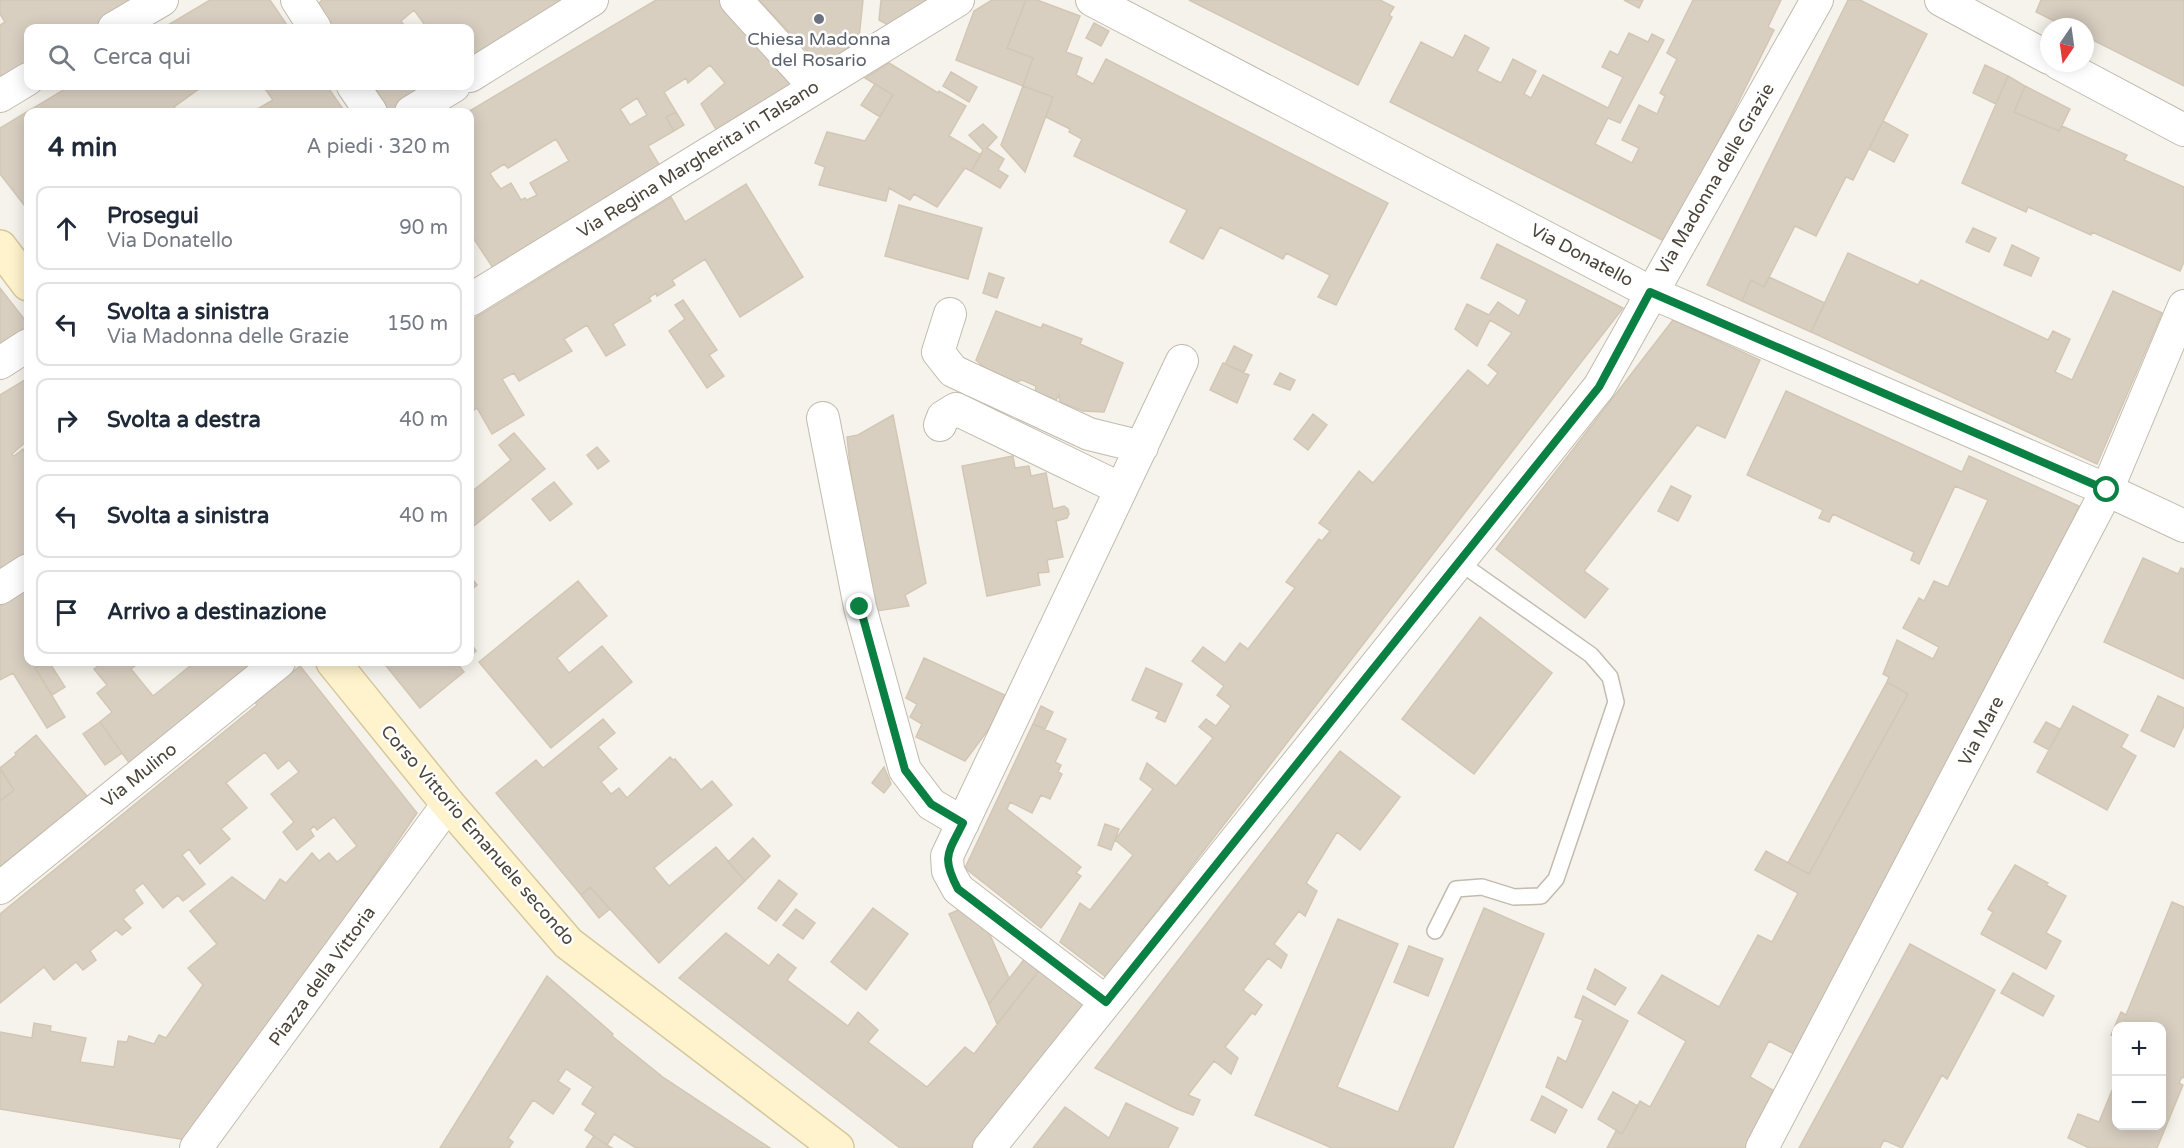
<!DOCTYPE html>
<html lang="it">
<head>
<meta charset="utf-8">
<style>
	body { margin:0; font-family:"Varela Round",sans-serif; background:#f2f2f3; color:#1f2937 }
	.controls { position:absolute; right:18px; bottom:18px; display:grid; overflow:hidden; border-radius:12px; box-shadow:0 3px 15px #0003 }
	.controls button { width:54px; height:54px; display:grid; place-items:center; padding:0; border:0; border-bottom:2px solid #e0e1e3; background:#fff; color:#1f2937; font:30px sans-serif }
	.compass { position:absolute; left:2040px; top:18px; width:54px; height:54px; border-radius:50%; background:#fff; box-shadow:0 3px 15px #0003; rotate:193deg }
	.stop { position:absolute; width:18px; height:18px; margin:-14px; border:4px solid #0b8043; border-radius:50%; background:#fff }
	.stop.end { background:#0b8043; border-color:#fff; box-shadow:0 2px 6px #0008 }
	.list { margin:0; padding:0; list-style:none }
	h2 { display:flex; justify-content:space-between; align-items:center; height:78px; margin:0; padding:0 24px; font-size:26px }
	h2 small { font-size:20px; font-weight:400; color:#747a83 }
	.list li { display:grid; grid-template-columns:39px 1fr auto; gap:18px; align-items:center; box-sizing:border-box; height:84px; margin:0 12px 12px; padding:0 12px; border:2px solid #e0e1e3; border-radius:12px }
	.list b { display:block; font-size:22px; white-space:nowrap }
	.list p { margin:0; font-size:20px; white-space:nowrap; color:#747a83 }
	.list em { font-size:20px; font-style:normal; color:#747a83 }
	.icon { flex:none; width:33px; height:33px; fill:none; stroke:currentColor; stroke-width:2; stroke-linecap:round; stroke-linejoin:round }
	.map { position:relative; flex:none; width:2184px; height:1148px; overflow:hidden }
	.search { position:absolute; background:#fff; box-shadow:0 3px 15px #0003; left:24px; top:24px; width:450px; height:66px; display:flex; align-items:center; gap:15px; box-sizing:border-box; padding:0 21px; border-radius:12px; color:#747a83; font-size:22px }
	.panel { position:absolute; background:#fff; box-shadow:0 3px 15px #0003; left:24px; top:108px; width:450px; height:558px; border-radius:12px }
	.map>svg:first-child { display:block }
	.building { fill:#d8cfc1; stroke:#d3c7b4; stroke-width:1.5; fill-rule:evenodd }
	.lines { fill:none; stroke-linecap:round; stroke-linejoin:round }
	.lane-casing { stroke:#c2bbae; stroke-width:18 }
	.street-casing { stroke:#c2bbae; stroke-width:34 }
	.secondary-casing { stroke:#d6c79b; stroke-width:36 }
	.lane { stroke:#fff; stroke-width:15 }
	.street { stroke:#fff; stroke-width:32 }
	.secondary { stroke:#fff3cd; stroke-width:33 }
	.route { stroke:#0b8043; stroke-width:8 }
	.worship-dot { fill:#6b7280; stroke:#fff; stroke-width:2 }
	.labels { text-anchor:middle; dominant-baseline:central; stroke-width:5; stroke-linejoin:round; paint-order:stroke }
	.worship-label { font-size:18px; fill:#5b616d; stroke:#fff }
	.street-label { font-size:18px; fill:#4b4439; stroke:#fff }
</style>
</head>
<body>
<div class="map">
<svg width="2184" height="1148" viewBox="0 0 2184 1148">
	<rect width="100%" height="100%" fill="#f6f3ec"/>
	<!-- building -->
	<path class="building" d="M0,0H145L98,28H28V71L0,88V25L5,22L0,14Z
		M210,0H270L289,28H163Z
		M322,0H591L470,73V28H427L414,10L401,21L406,28H333L317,5Z
		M656,0H721L797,82L717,131L701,104L725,83L710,65L688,83L686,78L664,92L676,112L666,117L674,131L648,146L660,166L493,268L470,233L468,112ZM637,98L647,115L630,125L620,109ZM556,139L569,161L530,183L537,195L527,200L525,198L521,200L511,183L501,189L494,180L490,173L504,164L508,168Z
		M759,0H863L859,38L823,68Z
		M881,0H931L890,26L879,20Z
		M992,0H1026L1007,48L1033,58L1023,86L956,60L974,11Z
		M1026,0H1037L1080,16L1066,52L1082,58L1076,75L1093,84L1106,59L1388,203L1336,305L1318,297L1330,275L1286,253L1283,259L1220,227L1203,259L1170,242L1187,210L1074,156L1082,139L1069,132L1070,129L1046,117L1053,97L1023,86L1033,58L1007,48Z
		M1189,0H1380L1394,7L1389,15L1392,17L1358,85Z
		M1624,0H1643L1639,8Z
		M1693,0H1781L1768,27L1774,30L1668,243L1390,102L1421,42L1453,58L1465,35L1489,48L1477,71L1501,83L1513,59L1536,71L1524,94L1531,98L1543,75L1608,108L1623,77L1602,67L1610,51L1618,55L1629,33L1648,42L1652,34L1664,40L1620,123L1608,118L1595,144L1632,163L1639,148L1622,140L1639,105L1657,114L1665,96L1660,93L1677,59L1667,53Z
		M1848,0H1860L1927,34L1853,180L1846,177L1816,236L1795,226L1764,287L1751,280L1742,301L1707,285Z
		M2041,0H2184V86L2085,36V27H2066L2036,12Z
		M1094,23L1109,31L1101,46L1086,38Z
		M889,63L938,93L939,91L966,106L949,136L981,155L971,171L965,168L937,207L914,194L910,200L889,188L886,201L819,185L825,167L815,163L827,132L865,141L893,95L865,78Z
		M1985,65L2008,76L1996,104L1973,93Z
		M951,72L977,87L969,102L943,86Z
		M2008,76L2025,86L2014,112L2059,131L2062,126L2127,155L2124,160L2184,187V262L2180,271L2092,232L2091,235L2028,207L2026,212L1962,183Z
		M875,84L893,95L880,117L861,105Z
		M70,86H203L174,107L178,112H28V210L0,174V128Z
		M263,86H327L345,112H252L273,100Z
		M371,86H449L404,112H389Z
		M1023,86L1053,97L1025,172L1001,145Z
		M2025,86L2070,109L2059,131L2014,112Z
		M676,112L684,125L674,131L666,117Z
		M1883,121L1908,135L1894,162L1869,149Z
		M983,124L997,137L987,148L1004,159L998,170L1008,176L1000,188L971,171L983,150L969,135Z
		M746,184L803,277L740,317L705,259L672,280L675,285L657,296L656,293L649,298L651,301L613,324L625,345L606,356L587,325L564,339L572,351L519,381L514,373L502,379L524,415L492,434L477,408L470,413V321L671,197L685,222Z
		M899,205L982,228L968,279L885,256Z
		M1973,228L1996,238L1989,252L1966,242Z
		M1497,244L1623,308L1106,977L1060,942L1080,903L1090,910L1133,855L1115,840L1153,789L1140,779L1147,763L1176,786L1213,738L1199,727L1206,719L1216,726L1231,706L1217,695L1224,686L1192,661L1203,647L1225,663L1240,643L1248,649L1295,588L1286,582L1319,539L1322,541L1330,531L1319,523L1359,471L1373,483L1468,370L1488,386L1498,373L1488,365L1512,333L1490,320L1477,346L1455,329L1467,304L1489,315L1498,302L1519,316L1527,300L1481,278Z
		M2012,245L2039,258L2031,276L2004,265Z
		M1848,253L1918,285L1921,280L2048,340L2053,331L2070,339L2055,372L2072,380L2113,291L2162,313L2097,464L1811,332Z
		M989,273L1004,278L997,298L983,293Z
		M1769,277L1825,303L1811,332L1742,301L1751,280L1764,287Z
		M0,288L28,324V337L0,355Z
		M683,300L717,350L709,355L724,376L707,388L669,331L685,319L675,305Z
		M996,311L1041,328L1043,324L1082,339L1080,344L1123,363L1104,412L1083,411L1060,402L1059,395L1056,400L1035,392L1036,386L1022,380L1014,383L993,375L976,360Z
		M1673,320L1760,360L1725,438L1697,425L1584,571L1608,589L1585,618L1496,549Z
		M1234,346L1252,355L1244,372L1225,364Z
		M1223,363L1249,375L1237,403L1210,390Z
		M1280,373L1295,380L1290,390L1274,384Z
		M28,378V440L12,454L14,456L23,449L28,457V469L24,474L28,480V552L0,569V395Z
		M1786,391L1962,472L1969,456L2079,506L2016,642L2011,640L1972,721L1798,1056L1769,1041L1750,1077L1778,1093L1747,1148H1607L1616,1131L1622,1134L1640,1101L1650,1107L1686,1041L1638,1013L1662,975L1719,1007L1758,935L1772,942L1798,893L1755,870L1766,851L1809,874L1908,694L1887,682L1889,677L1883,674L1897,640L1933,659L1939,647L1903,628L1919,598L1924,601L1934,581L1948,587L1988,500L1955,486L1919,564L1911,560L1914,552L1833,514L1829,522L1819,518L1823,510L1747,475Z
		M1313,414L1327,425L1308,450L1294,439Z
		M893,415L926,583L905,595L909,606L877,611L856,522L847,437L858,435Z
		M514,433L545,469L470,529V493L511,460L499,445Z
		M597,447L609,461L598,469L587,455Z
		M1013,456L1015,468L1029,466L1031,476L1046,473L1053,509L1064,506L1068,509L1069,514L1067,518L1056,521L1063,557L1047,560L1049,572L1038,573L1040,585L987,596L962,466Z
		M554,482L572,504L550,521L532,499Z
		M1671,486L1691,496L1678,521L1658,511Z
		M2143,558L2178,574L2181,568L2184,569V679L2104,642Z
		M470,576L477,585L470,591Z
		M578,581L607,616L557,658L569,673L602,646L632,682L551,748L479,662Z
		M28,589V662H45L35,668L65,717L47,728L13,673L0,680V606Z
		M1480,617L1552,673L1474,774L1402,719Z
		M470,642L476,651L470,657Z
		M924,658L1005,695L991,726L965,761L916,737L922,724L910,717L917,704L906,698Z
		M45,662H49L65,687L52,695L35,668Z
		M103,662H133L136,665L131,669L153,696L195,662H262L132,767L100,722L112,712L97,693L107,685L94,669Z
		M383,662H456L464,672L420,708Z
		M300,666L417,813L192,1141L0,1109V1032L32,1038L34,1023L51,1026L50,1031L86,1038L80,1062L114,1067L118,1041L127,1042L129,1036L154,1044L159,1035L166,1038L203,985L188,968L217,944L190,911L232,877L265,901L280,879L286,883L312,853L319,861L329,853L337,862L357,846L334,817L317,830L314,826L310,830L314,836L297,850L283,832L294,822L271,794L299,772L289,760L278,769L265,752L226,783L247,808L221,829L230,839L200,864L189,849L182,855L205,884L183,901L178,895L163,908L143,883L134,890L143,903L123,919L131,928L122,935L116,930L90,951L96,960L83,970L76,962L54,980L44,967L0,1003V914L257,705L255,702Z
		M1146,668L1182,684L1165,722L1156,718L1159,712L1132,700Z
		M1887,682L1908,694L1809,874L1788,863Z
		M2158,696L2184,708V726L2174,747L2141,731Z
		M1041,706L1053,712L1045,729L1033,724Z
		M2073,706L2128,735L2121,747L2136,756L2107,810L2037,772Z
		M603,719L615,733L598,747L617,769L601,782L611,794L619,788L627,798L670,757L673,760L675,759L701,790L712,781L732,805L654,868L669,886L716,847L745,881L659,963L590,887L581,895L496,793L536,760L543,768Z
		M100,722L122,753L105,765L83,734Z
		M2046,722L2060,729L2049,750L2034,742Z
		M1033,724L1066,739L1055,762L1061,765L1058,772L1062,774L1050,799L1041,795L1032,813L1010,802L1007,809L1081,867L1076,873L1081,876L1041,928L965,868Z
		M36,735L91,801L0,875V801L14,790L0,768L16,755L15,753Z
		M1340,751L1400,797L1360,850L1337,832L1306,883L1317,891L1305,916L1299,911L1274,944L1287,955L1281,968L1268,958L1243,990L1262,1005L1255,1015L1252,1013L1225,1047L1238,1058L1231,1074L1214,1061L1188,1095L1200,1100L1193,1115L1177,1109L1095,1068Z
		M884,767L891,784L884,793L872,783Z
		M0,769L14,790L0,801Z
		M1105,824L1119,829L1111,850L1098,845Z
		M753,838L770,856L745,881L728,862Z
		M2015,865L2048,883L2046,885L2066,896L2046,933L2061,941L2046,969L1981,934L1993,912L1988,909Z
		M779,880L797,894L776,921L758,908Z
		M590,887L610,909L599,918L581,895Z
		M2172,902L2184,907V1078L2182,1077L2179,1083L2183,1085L2157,1148H2089L2068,1138L2078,1114L2099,1122L2116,1081V1126H2162V1026H2116V1037L2111,1035L2121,1012L2126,1015Z
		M873,908L908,934L866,990L831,962Z
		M963,908L986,926L1009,978L989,1004L949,914Z
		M1484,908L1544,934L1453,1148H1332L1255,1115L1338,919L1398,944L1337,1087L1398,1112Z
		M796,909L815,923L803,939L783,925Z
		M726,933L769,966L778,954L796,968L787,980L848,1026L858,1012L878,1030L868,1042L927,1087L965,1047L974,1054L1041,968L1086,1003L974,1148H900L679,978Z
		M1910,944L1995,990L1947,1079L1942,1075L1902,1148L1884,1140L1880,1148H1799Z
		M1409,946L1443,959L1428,996L1394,982Z
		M1026,957L1041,968L997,1024L989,1004Z
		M1595,969L1626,988L1615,1005L1587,989Z
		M2013,973L2054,996L2043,1016L2001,993Z
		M547,976L613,1034L612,1036L664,1078L770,1148H636L614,1134L607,1145L585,1130L596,1113L582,1104L593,1087L566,1069L558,1081L570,1089L553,1114L533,1100L508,1138L513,1142L509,1148H440Z
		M1583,996L1628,1021L1582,1108L1546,1087L1558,1057L1566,1062L1583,1020L1575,1017Z
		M1613,1092L1638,1106L1622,1134L1598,1119Z
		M1542,1096L1567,1110L1555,1133L1531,1120Z
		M1126,1103L1178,1128L1168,1148H1033L1065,1107L1109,1138Z
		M594,1136L607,1145L612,1148H586Z"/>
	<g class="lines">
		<!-- lane casing -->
		<g class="lane-casing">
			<path id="lane" d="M1435,931L1456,889L1482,887L1514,897L1541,896L1556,879L1616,702L1610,677L1591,655L1459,562"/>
		</g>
		<!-- street casing -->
		<g class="street-casing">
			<path id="street" d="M297,0L315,28
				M736,0L815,87
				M1092,0L1650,292L2107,490L2184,526
				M1941,0L2049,58
				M114,28L162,0
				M2058,63L2184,130
				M470,76L592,0
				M353,86L371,112
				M0,96L28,79
				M411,112L454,86
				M470,300L958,0
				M950,314L938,352L953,371L1089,434L1142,447
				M0,363L28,345
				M823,418L860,607L905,770L931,804L963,823
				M940,425L943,417L956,409L1121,489
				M0,588L28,570
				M0,888L279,662
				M1106,1002L958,889L948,871L947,856L1182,361
				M196,1148L448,804
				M989,1148L1599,387L1817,0
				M1762,1148L2107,490L2184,306"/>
		</g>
		<!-- secondary casing -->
		<g class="secondary-casing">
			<path id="secondary" d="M0,247L28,284
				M333,662L448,804L568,943L837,1148"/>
		</g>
		<!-- lane -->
		<use href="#lane" class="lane"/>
		<!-- street -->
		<use href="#street" class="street"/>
		<!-- secondary -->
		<use href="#secondary" class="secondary"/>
	</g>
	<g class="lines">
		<!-- route -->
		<path class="route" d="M860,607L905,770L931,804L963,823C948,853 941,857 958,889L1106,1002L1599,387L1650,292L2107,490"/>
	</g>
	<!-- markers -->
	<circle class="worship-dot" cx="819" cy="19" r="6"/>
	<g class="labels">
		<!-- worship labels -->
		<g class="worship-label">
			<text x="819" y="39">Chiesa Madonna<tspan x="819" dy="21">del Rosario</tspan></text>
		</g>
		<!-- street labels -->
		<g class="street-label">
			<text transform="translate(698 159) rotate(-32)">Via Regina Margherita in Talsano</text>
			<text transform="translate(1715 179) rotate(-60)">Via Madonna delle Grazie</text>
			<text transform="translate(1582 255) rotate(28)">Via Donatello</text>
			<text transform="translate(1981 731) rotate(-62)">Via Mare</text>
			<text transform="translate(139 775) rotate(-39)">Via Mulino</text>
			<text transform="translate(478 835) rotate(49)">Corso Vittorio Emanuele secondo</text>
			<text transform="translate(322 976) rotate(-54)">Piazza della Vittoria</text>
		</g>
	</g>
</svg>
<div class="controls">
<button>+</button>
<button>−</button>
</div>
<svg class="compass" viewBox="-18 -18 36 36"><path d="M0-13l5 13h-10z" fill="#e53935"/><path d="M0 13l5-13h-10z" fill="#747a83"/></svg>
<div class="stop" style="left:2107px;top:490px"></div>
<div class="stop end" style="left:860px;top:607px"></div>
<div class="search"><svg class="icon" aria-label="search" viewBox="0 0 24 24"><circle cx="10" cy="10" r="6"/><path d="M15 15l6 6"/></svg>Cerca qui</div>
<section class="panel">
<h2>4 min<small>A piedi · 320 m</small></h2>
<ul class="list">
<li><svg class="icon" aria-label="ahead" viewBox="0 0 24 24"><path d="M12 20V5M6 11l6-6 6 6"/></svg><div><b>Prosegui</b><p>Via Donatello</p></div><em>90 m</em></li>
<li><svg class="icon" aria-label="left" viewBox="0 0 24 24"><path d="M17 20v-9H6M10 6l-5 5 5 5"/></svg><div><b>Svolta a sinistra</b><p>Via Madonna delle Grazie</p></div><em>150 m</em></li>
<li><svg class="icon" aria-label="right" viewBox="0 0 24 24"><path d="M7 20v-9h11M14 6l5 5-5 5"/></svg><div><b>Svolta a destra</b></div><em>40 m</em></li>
<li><svg class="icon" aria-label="left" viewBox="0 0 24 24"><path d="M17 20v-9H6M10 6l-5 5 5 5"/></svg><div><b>Svolta a sinistra</b></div><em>40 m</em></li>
<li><svg class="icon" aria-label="arrive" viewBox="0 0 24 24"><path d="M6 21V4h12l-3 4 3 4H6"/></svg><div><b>Arrivo a destinazione</b></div></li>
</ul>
</section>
</div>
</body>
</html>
